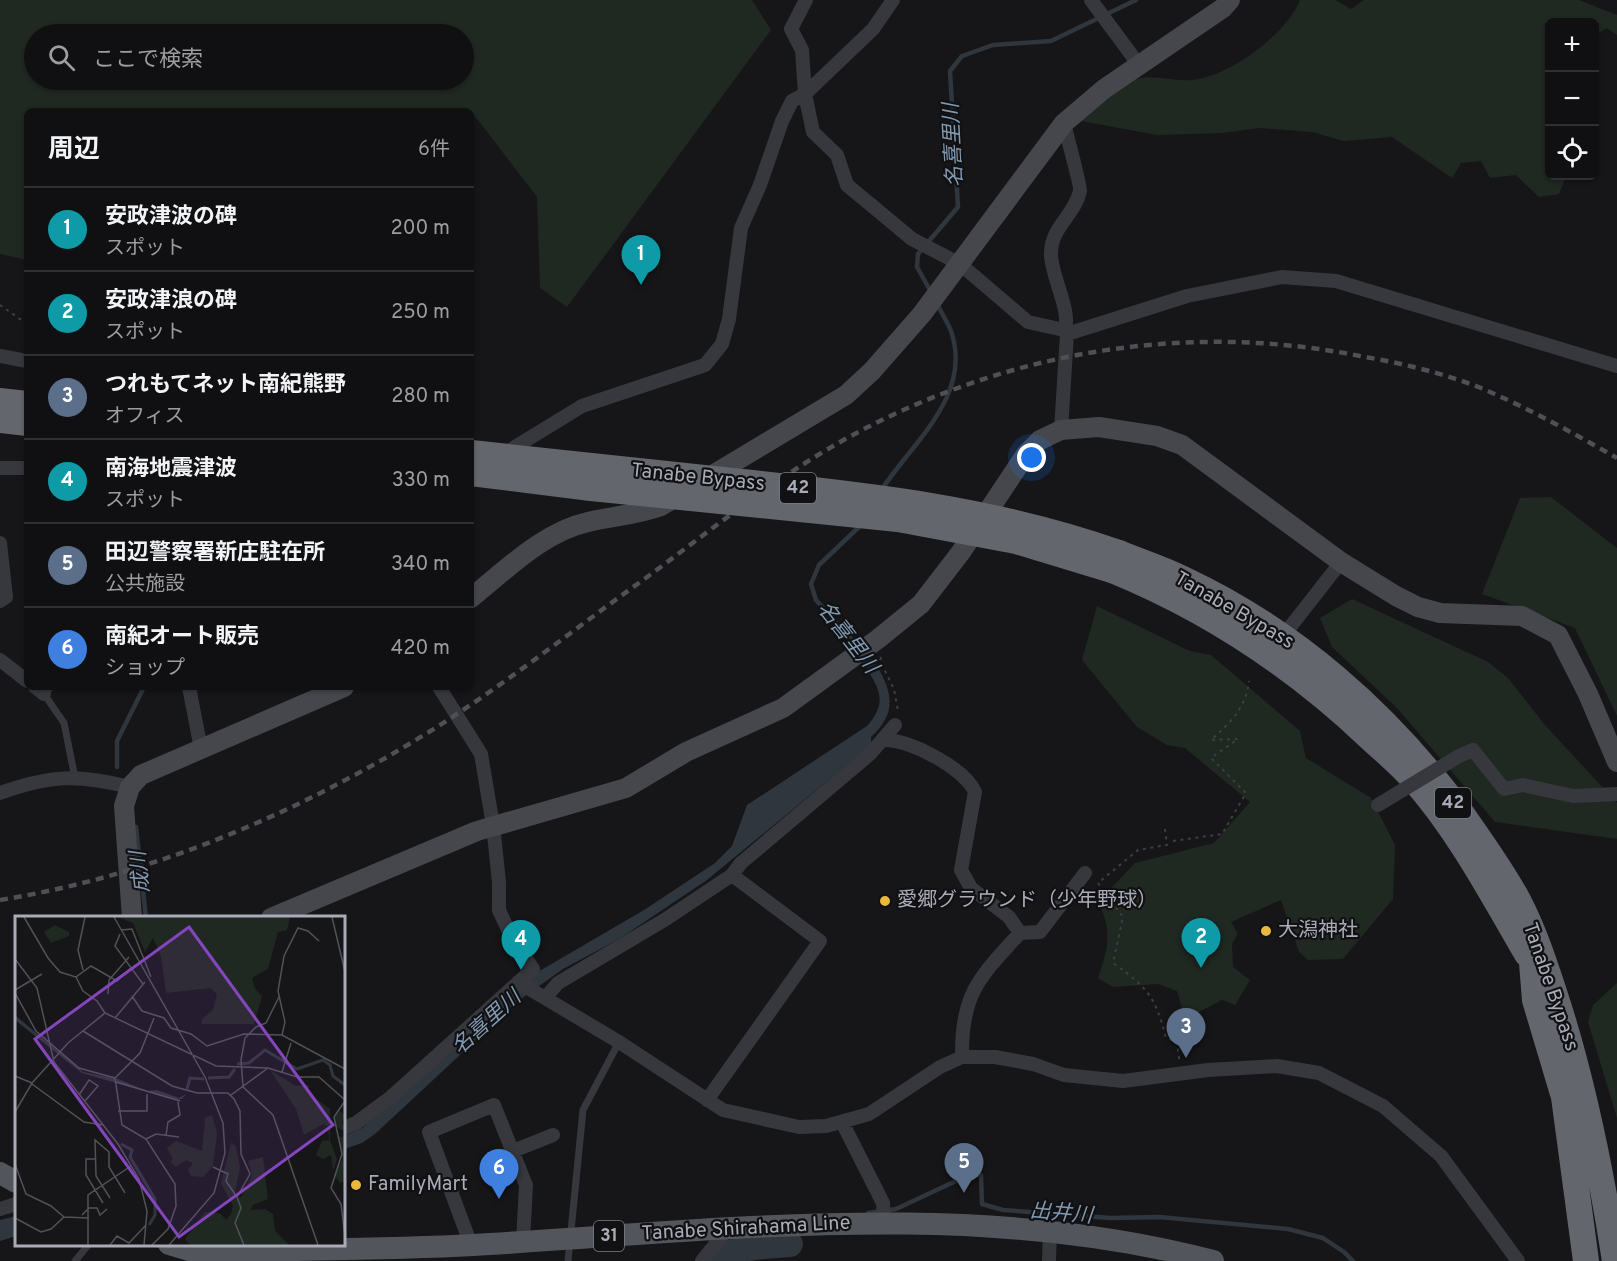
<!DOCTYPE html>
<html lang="ja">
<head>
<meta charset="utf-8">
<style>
	body { margin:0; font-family:Overpass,"Noto Sans JP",sans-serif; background:#1e1e20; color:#f1f3f6 }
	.controls { position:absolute; right:18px; top:18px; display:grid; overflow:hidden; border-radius:9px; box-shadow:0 2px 4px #0004 }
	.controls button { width:54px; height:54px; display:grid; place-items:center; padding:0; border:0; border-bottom:2px solid #303032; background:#101012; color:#f1f3f6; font:30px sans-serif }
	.you { position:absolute; left:1032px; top:458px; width:21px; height:21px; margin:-15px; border:4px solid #fff; border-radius:50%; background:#1a73e8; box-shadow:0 0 0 9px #1a73e833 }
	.badge { display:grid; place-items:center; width:39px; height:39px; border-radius:50%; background:#d93025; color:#fff; font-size:20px; font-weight:700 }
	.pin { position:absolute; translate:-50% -50px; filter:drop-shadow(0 2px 3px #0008) }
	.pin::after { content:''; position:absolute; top:32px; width:21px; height:18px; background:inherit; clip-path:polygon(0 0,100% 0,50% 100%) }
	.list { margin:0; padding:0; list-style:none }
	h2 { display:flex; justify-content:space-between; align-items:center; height:78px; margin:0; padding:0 24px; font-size:26px }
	h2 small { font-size:20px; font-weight:400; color:#9c9d9f }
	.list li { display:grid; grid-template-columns:39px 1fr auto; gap:18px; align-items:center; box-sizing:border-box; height:84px; padding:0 24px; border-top:2px solid #303032 }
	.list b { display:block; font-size:22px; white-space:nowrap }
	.list p { margin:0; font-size:20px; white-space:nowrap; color:#9c9d9f }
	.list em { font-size:20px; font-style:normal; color:#9c9d9f }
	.icon { flex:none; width:33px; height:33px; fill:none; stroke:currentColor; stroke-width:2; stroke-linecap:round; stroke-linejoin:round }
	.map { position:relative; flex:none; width:1617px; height:1261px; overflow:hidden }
	.search { position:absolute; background:#101012; box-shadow:0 2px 4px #0004; left:24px; top:24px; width:450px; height:66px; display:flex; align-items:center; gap:15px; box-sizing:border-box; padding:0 21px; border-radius:33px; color:#9c9d9f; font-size:22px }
	.panel { position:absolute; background:#101012; box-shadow:0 2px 4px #0004; left:24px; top:108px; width:450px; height:582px; border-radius:9px }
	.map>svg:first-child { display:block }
	.green { fill:#202822; fill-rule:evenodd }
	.water { fill:#2f363d }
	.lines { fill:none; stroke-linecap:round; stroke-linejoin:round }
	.stream { stroke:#2f363d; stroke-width:4.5 }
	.river { stroke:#2f363d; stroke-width:26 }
	.path { stroke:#3d3f44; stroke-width:2; stroke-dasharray:3 4.5; stroke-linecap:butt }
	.lane { stroke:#37383d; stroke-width:7 }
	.street { stroke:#37383d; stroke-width:14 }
	.secondary { stroke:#45474d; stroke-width:20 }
	.primary { stroke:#53555c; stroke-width:22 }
	.highway { stroke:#63666d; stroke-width:26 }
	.rail { stroke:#4e5056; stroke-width:4.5; stroke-dasharray:8 6; stroke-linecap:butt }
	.street-bridge { stroke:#37383d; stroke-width:14 }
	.highway-bridge { stroke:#63666d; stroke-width:26 }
	.poi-dot { fill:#e9b83d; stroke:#111113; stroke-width:2 }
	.labels { text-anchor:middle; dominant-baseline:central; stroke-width:4.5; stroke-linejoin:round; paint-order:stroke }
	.shield { fill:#111113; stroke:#7b7e86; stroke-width:1.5 }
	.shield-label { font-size:18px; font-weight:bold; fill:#a9acb7 }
	.street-label { font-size:20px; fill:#a9acb7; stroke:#111113 }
	.poi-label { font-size:20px; fill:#a9acb7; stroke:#111113; text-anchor:start }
	.water-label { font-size:21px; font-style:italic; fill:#8198b1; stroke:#111113 }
	.inset-river { fill:none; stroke:#2f363d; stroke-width:3 }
	.inset-road { fill:none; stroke:#515258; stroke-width:1.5 }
	.view { fill:#8446bd; fill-opacity:0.15; stroke:#8446bd; stroke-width:3 }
	.inset-edge { fill:none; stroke:#a9acb7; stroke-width:3 }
</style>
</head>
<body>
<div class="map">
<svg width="1617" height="1261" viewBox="0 0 1617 1261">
	<rect width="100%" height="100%" fill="#161618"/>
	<!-- green -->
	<path class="green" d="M0,0H752L771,30L567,307L540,288L537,197L471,111H27V260L0,254ZM34,34H464V80H34Z
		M1300,0H1335L1351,9L1364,0H1579L1617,15V35L1607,28L1595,35L1594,22H1550V176H1566L1559,194L1539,197L1516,175L1490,178L1481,161L1461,163L1452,178L1392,137L1344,141L1312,132L1260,128L1222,133L1157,135L1081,121C1092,113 1125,82 1136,79C1155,74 1174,82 1192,80C1230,76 1286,35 1300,0Z
		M1551,497L1617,548V716L1575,628L1482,594L1520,498Z
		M1352,599L1488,662L1508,678L1545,725L1617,803V839L1495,822L1397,708L1332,647L1320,618Z
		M1097,606L1190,651L1211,655L1300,731L1306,758L1371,798L1395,845L1393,899L1343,959L1308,960L1299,952L1281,900L1231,922L1238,934L1232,944L1233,967L1250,980L1235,1005L1222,1000L1185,1019L1177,991L1158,984L1113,987L1098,978C1108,949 1113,931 1098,902L1135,863L1214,843L1250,802L1185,748L1167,745L1137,727L1082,660Z
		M1617,983V1118L1588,1022L1593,1005Z"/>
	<!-- water -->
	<path class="water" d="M869,653C888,683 903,708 871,737V745L707,880L619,939L563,969L518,1001L375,1134L362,1143L344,1149V1136L362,1128L516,988L536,973L644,910L715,863L732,846L747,805L867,726C891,699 876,685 861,659Z
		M16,1216V1236L0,1241V1220Z"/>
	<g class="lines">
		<!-- stream -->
		<path class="stream" d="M931,292L917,267L918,254L958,207L950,71L962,56L993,45L1051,41L1136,0
			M882,489C913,442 973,395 951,331C947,321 941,312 936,302
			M859,648L816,600L811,584L819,565L861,525
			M117,767V741L144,687
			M136,827L146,918
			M868,1213L896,1209L971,1174L981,1175L982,1204L1003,1210L1111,1218L1159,1217L1288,1229L1323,1238L1344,1252L1353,1261"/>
		<!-- river -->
		<path class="river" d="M715,1261C737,1246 764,1246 790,1244"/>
		<!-- path -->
		<path class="path" d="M0,305L27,324
			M881,657L880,661L894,689L898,711
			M1165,829L1167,845L1138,850L1098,883L1123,917L1113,963C1148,988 1155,996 1166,1038L1177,1042L1179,1059
			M1173,841L1222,834L1246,793L1211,758L1238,739L1211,740C1230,723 1246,708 1249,681"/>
		<!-- lane -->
		<path class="lane" d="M51,687L44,694L64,723L75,778
			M75,1261L89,1244
			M568,1261L583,1110L619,1042"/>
		<!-- street -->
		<path class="street" d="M806,0L791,29L802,50L805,94L813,132L837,155L847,185L912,239L960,264L1028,322L1064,330L1067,334L1061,430
			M1091,0L1139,65
			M1064,330C1073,314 1050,274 1051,253C1051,227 1075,215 1080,191C1081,186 1066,133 1064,123
			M1067,334L1187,296L1282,277L1336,281L1617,366
			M0,356L27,361
			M505,457L515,447L582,406L705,365L722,344L729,319L741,228L760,185L782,121L792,101L805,94L873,29L893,0
			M0,468H27
			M0,543L6,597L0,601
			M1280,640L1341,562
			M0,660L27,681
			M35,687L44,694
			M189,687L201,749
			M884,740C910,739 965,769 975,792L961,870L971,888L1009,917L1020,933
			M1459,756L1473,750L1504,789L1523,785L1573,796L1617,794
			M0,793C51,775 77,774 130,787
			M518,982L619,1042L723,1110L799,1127L826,1126L869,1114L940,1067L962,1057H995L1033,1064L1064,1075L1123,1081L1208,1070L1277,1066L1319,1073L1383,1106L1441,1156L1518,1261
			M545,998L558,983L666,919L732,875L741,863L870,754L895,725
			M962,1057C961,993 980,977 1020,933L1040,932L1085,873
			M707,1100L820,941L732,875
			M842,1122L883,1203L884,1223
			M344,1128L356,1123L390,1098L533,969L510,934L499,910V882L493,825L481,754L439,687
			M513,1151L553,1135
			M0,1209L16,1204
			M471,1245L429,1132L494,1105L526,1185L523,1241
			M702,1261L727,1230
			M1049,1261L1050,1230"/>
		<!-- secondary -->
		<path class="secondary" d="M471,598C506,570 543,532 588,522C613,516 636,515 661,506L846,395L872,371L922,314L1064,123L1104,89L1223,8L1230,0
			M132,918L124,806L130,787L141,775L344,687
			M271,918L477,831L626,788L686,752L783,708L878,639L921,604L961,552L1026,454L1040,440L1061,430L1099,427L1157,436L1182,445L1341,562L1396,596L1418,607L1440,613L1522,616L1558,635L1588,694L1617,762"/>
		<!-- primary -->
		<path class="primary" d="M0,1173L16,1182
			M169,1244L196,1252C288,1249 381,1250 473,1245C718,1231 972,1197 1213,1261"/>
		<!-- highway -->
		<path class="highway" d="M0,401L27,404
			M0,420L27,423
			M1119,553C1141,562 1163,569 1183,579C1294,631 1387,713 1459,810C1480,840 1502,870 1519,902C1534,931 1544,962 1554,992C1583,1080 1601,1170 1615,1261
			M1112,570C1210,610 1293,665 1370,738C1384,751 1400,764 1413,779C1459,831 1492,894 1527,954
			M1532,963L1535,1000L1564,1097L1586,1261"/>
		<!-- rail -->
		<path class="rail" d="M0,900C162,874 317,805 454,716C518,674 580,625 643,580C710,531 776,477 849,437C1005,352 1185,321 1360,356C1401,363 1443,373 1481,388C1528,408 1573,433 1617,458"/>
		<!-- street-bridge -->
		<path class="street-bridge" d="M1378,805L1459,756"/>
		<!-- highway-bridge -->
		<path class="highway-bridge" d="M471,453C561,463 651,473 742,482C873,496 994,509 1119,553
			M471,473L591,488L898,519L1016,541L1112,570"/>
	</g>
	<!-- markers -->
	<g class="poi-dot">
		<circle cx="885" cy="901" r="6"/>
		<circle cx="1266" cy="931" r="6"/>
		<circle cx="356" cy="1185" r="6"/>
	</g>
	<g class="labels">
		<!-- shield labels -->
		<g class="shield">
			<rect x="780" y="473" width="36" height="30" rx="4.5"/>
			<rect x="1435" y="788" width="36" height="30" rx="4.5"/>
			<rect x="594" y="1221" width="30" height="30" rx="4.5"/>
		</g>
		<g class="shield-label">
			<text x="798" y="488">42</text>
			<text x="1453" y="803">42</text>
			<text x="609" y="1236">31</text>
		</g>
		<!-- street labels -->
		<g class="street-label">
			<text transform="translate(698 478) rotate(6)">Tanabe Bypass</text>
			<text transform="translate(1234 611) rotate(30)">Tanabe Bypass</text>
			<text transform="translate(1550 987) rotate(71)">Tanabe Bypass</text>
			<text transform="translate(746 1229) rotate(-3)">Tanabe Shirahama Line</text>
		</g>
		<!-- poi labels -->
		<g class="poi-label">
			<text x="897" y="901">愛郷グラウンド（少年野球）</text>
			<text x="1278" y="931">大潟神社</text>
			<text x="368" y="1185">FamilyMart</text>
		</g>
		<!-- water labels -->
		<g class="water-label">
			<text transform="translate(954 145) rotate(-93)">名喜里川</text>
			<text transform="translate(847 638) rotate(52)">名喜里川</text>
			<text transform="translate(141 872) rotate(-96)">成川</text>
			<text transform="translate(487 1023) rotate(-42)">名喜里川</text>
			<text transform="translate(1061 1214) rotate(5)">出井川</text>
		</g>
	</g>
	<!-- overview -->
	<g transform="translate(15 916)">
		<rect width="330" height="330" fill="#161618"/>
		<path d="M103,1H275L272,14L263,16L253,53L237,62L240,73L247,80L239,108H187V103L198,94L202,78L195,72L151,77L146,40L138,22L130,36L118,7ZM40,9L54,16V20L36,27L29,16ZM255,154L281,170L294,169L293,177L315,193V224L322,243L318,255L316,239L308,243L301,239L307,225L314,224L313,210L308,208L289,219L281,193ZM325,195L330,199L327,207L330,211V265L325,267L319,259L328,242L322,220L328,221L329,215L321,211L320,201ZM197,199L202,217L198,250L188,261L176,260L173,254L178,247L171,244L161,251L155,246L158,243L152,232L161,225L187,235L190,202ZM216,227L221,230L225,252L219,281H226L237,259L233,245L248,241L253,283L238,289L235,294L250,293L258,298L260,315L274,329H175L170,323L190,296L205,297L211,304L216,298L218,290L206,267Z" fill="#202822"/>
		<path d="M0,95L1,100L68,156L103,163L132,175L142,174L164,182L171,178L167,183L160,184L67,157L0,104Z" fill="#2f363d"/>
		<path class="inset-river" d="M222,148L234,147L250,134L282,153L308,144L315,149L318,160L330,169M193,162L214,161L220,153M172,173L175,162L189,163M106,228L117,234L115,241L140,283V299L134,309"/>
		<path class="inset-road" d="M9,1L33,42L45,56L61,61L68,75L82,85L90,97M99,1L190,161L208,207L210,237L199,277L154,329M317,1L330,56M106,14L117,13L136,61M105,18L100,30L128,68M0,43L22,72L39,146L103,228L124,263L132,295L129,329M68,54L63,34L70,1M61,61L76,50L102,65L116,52M0,74L27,58M0,77L21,115L64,152L100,162M93,78L94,64L114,41M117,80L127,95L149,102L156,112L176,118L192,130L229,118L267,119L330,153M100,102L130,66M68,115L157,170L182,177H213L219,183L225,195L226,238L235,258L222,281L226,292L220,307L229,329M267,119L270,106L263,75L269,40L283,12L293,15L304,25M267,156L276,127M0,160L17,167M100,162L107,209L131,223L160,268L161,290L153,313L137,329M100,162L125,137L139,102M101,166L165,185M17,168L69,206L88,209M228,170L226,144L230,122L241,111L251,107L264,81M228,171L258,199L303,329M64,179L74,164L83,170L70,185M216,179L253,152M330,185L319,201L327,238L316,272L326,288L330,321M103,195H132V178M0,196L17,167L53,127L90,97L201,150L253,152L282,161H304L330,184M151,219L153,206L165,199L163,186M131,223L141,218L164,221M81,243H71V259L88,287M0,248L11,278L36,290L49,301M198,251L213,258L211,265L222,281M95,282L81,260L80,224L94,236V251L110,277M67,299L74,292H82L85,299L92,293M0,302L26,316L36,313L49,301L74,302M73,329V279L116,250M95,329L102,320L114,327L131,309"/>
		<path class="view" d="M174,11L318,209L164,321L20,123Z"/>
		<rect width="330" height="330" class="inset-edge"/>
	</g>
</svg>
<div class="controls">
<button>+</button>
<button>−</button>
<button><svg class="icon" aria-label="locate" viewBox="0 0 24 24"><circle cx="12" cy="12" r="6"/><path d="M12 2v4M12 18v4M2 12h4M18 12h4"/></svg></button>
</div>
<div class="you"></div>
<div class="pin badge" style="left:641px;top:285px;background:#0f9aa8">1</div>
<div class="pin badge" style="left:1201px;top:968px;background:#0f9aa8">2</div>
<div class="pin badge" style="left:1186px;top:1058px;background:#5c6f8a">3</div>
<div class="pin badge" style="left:521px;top:970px;background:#0f9aa8">4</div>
<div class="pin badge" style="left:964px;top:1193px;background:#5c6f8a">5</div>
<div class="pin badge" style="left:499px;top:1199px;background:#3f7fe0">6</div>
<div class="search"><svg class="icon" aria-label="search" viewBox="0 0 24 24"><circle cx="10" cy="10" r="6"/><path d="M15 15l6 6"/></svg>ここで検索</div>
<section class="panel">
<h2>周辺<small>6件</small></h2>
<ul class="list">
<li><span class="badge" style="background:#0f9aa8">1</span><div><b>安政津波の碑</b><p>スポット</p></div><em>200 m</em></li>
<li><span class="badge" style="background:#0f9aa8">2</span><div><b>安政津浪の碑</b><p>スポット</p></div><em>250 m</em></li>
<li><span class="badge" style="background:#5c6f8a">3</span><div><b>つれもてネット南紀熊野</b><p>オフィス</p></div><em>280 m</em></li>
<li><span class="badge" style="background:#0f9aa8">4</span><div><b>南海地震津波</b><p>スポット</p></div><em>330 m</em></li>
<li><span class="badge" style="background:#5c6f8a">5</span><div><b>田辺警察署新庄駐在所</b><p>公共施設</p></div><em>340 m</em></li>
<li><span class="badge" style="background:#3f7fe0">6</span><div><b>南紀オート販売</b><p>ショップ</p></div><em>420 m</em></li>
</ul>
</section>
</div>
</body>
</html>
